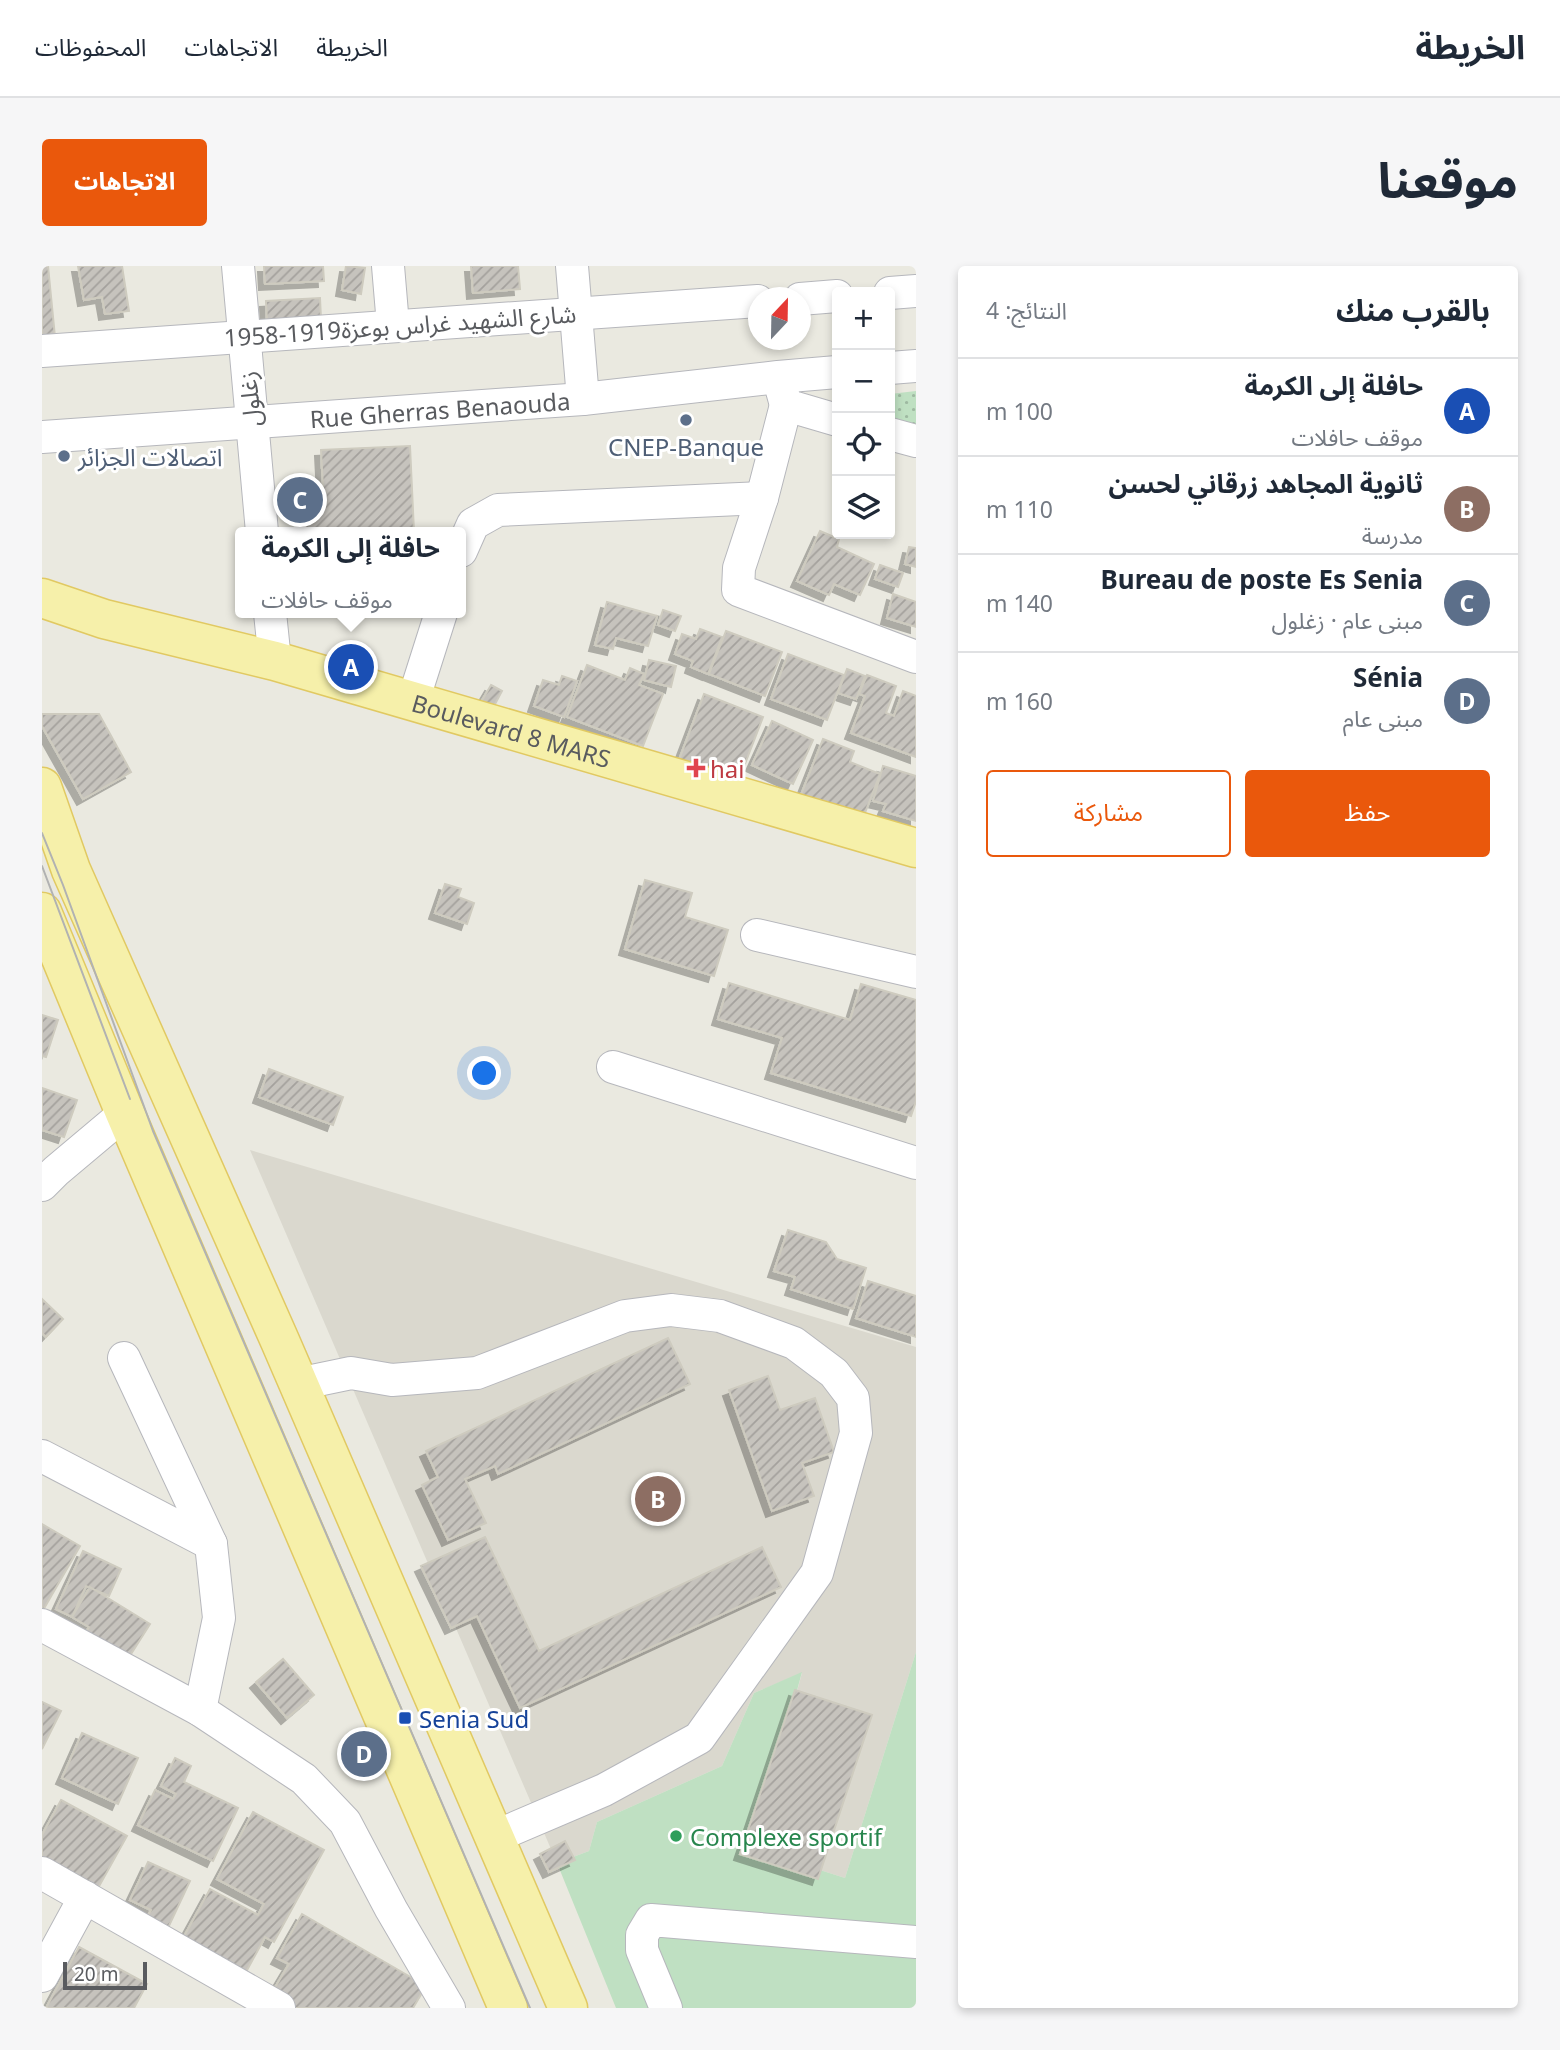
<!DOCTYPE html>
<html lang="ar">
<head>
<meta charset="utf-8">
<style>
	body { margin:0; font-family:"Noto Sans","Noto Sans Arabic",sans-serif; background:#f6f6f7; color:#1f2937; direction:rtl }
	.controls { position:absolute; right:21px; top:21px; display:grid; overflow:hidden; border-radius:7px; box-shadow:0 4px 10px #0003 }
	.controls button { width:63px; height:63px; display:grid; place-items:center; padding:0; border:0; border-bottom:2px solid #e0e1e3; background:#fff; color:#1f2937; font:35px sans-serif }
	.compass { position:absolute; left:706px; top:21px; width:63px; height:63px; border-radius:50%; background:#fff; box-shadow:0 4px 10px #0003; rotate:22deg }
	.scale { position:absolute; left:21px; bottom:18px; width:84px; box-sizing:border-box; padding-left:7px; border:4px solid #595b5f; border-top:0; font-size:19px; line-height:24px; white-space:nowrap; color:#595b5f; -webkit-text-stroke:5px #fff; paint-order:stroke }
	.you { position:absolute; left:443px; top:808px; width:24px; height:24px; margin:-18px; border:5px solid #fff; border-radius:50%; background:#1a73e8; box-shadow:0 0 0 10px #1a73e833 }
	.badge { display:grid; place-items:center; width:46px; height:46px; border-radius:50%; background:#ea580c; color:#fff; font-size:23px; font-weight:700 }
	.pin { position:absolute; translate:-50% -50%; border:4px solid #fff; box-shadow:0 2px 7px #0006 }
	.popup { position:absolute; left:193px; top:261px; width:231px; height:91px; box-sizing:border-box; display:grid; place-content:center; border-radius:7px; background:#fff; filter:drop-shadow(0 2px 5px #0005); font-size:23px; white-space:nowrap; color:#747a83 }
	.popup b { font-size:26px; color:#1f2937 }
	.popup::after { content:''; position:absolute; left:50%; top:100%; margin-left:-14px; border:14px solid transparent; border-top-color:#fff }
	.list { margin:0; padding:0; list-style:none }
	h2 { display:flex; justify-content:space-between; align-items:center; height:91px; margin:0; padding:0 28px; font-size:30px }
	h2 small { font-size:23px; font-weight:400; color:#747a83 }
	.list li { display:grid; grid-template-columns:46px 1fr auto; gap:21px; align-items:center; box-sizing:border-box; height:98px; padding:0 28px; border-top:2px solid #e0e1e3 }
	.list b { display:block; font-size:26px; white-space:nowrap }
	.list p { margin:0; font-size:23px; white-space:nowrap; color:#747a83 }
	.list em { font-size:23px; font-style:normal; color:#747a83 }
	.actions { display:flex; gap:14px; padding:21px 28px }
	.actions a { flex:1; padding:16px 0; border:2px solid #ea580c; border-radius:7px; text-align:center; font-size:24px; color:#ea580c }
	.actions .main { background:#ea580c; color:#fff }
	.icon { flex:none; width:38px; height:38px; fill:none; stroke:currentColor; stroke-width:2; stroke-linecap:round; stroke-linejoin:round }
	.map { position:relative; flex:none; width:874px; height:1742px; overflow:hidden; direction:ltr; border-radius:7px }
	header { display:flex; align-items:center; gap:42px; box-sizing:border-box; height:98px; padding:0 35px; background:#fff; border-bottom:2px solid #e0e1e3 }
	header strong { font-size:33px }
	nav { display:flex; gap:38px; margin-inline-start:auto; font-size:24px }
	.intro { display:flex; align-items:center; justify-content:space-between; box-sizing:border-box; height:168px; padding:0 42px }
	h1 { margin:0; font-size:49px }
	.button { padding:18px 32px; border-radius:7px; background:#ea580c; color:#fff; font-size:24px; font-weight:700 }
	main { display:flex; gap:42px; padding:0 42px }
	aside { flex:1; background:#fff; border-radius:7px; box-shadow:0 4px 10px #0003 }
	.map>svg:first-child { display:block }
	.education { fill:#dad8ce }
	.park { fill:url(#park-dots) }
	.pitch { fill:#bfe0c2 }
	.building { fill:url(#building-hatch); stroke:#cecbbf; stroke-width:2; filter:url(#shadow) }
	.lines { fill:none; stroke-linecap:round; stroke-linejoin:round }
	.minor-casing { stroke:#b6b7bc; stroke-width:34 }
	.major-casing { stroke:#e1c962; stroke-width:41 }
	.minor { stroke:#fff; stroke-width:32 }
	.major { stroke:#f6f0aa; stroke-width:38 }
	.tram { stroke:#b1b2b2; stroke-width:2 }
	.service-dot { fill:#5c6f8a; stroke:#fff; stroke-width:2.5 }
	.health-dot { fill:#e0444e; stroke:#fff; stroke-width:2.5 }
	.transit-dot { fill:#1a4fb4; stroke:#fff; stroke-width:2.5 }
	.leisure-dot { fill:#2e9e5b; stroke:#fff; stroke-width:2.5 }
	.labels { text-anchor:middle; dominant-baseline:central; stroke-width:6; stroke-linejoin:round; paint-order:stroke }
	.street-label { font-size:24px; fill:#595b5f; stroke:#fff }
	.service-label { font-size:24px; fill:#4e5e75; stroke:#fff }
	.health-label { font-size:24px; fill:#be3a42; stroke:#fff; text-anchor:start }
	.transit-label { font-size:24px; fill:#164399; stroke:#fff; text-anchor:start }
	.leisure-label { font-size:24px; fill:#27864d; stroke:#fff; text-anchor:start }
</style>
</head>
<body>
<header>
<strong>الخريطة</strong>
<nav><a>الخريطة</a><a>الاتجاهات</a><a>المحفوظات</a></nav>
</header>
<div class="intro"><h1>موقعنا</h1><a class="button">الاتجاهات</a></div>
<main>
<aside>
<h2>بالقرب منك<small>النتائج: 4</small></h2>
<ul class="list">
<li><span class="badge" style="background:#1a4fb4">A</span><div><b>حافلة إلى الكرمة</b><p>موقف حافلات</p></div><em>100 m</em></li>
<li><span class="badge" style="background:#8d6e63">B</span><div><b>ثانوية المجاهد زرقاني لحسن</b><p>مدرسة</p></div><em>110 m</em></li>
<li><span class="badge" style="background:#5c6f8a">C</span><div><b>Bureau de poste Es Senia</b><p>مبنى عام · زغلول</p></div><em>140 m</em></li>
<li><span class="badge" style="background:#5c6f8a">D</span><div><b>Sénia</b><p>مبنى عام</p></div><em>160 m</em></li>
</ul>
<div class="actions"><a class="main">حفظ</a><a>مشاركة</a></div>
</aside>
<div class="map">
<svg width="874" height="1742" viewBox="0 0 874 1742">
	<defs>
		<pattern id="park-dots" width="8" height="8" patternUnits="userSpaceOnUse" patternTransform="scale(1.75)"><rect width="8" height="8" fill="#bfe0c2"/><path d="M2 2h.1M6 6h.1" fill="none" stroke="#9eb9a1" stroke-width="1.8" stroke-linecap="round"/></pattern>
		<pattern id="building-hatch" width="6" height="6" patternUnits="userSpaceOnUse" patternTransform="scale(1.75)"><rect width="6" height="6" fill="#c6c3bd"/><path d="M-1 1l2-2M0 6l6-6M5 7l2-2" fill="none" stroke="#a4a19d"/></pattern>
		<filter id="shadow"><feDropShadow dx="-6" dy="6" stdDeviation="0" flood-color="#0004"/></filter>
	</defs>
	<rect width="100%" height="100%" fill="#eae9e0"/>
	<!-- education -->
	<path class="education" d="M208,884L874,1081V1386L803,1612L712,1583L760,1407L712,1427L680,1500L555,1556L547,1585L515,1597Z"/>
	<!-- park -->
	<path class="park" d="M874,125V160L848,153V128Z"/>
	<!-- pitch -->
	<path class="pitch" d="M874,1386V1742H574L515,1597L547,1585L555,1556L680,1500L712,1427L760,1406L712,1583L803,1612Z"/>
	<!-- building -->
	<path class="building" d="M0,0H6L13,71L0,72Z
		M36,0H80L87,45L63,48L60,31L42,34Z
		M222,0H281L282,15L223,18Z
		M304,0L323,2L319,28L300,24Z
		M429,0H476L478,23L431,27Z
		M278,32L279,53L225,56L224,35Z
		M368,180L372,266H264L262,224L281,223L279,184Z
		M778,265L797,273L795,281L832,298L818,329L792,318L787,329L755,315Z
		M867,281L874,282V301L863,298Z
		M838,299L861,307L856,321L833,313Z
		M851,328L874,336V361L845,352Z
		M565,336L615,350L606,380L574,372L571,383L553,379Z
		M621,344L639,350L633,365L616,359Z
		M658,363L680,371L666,408L649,401L651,395L633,388L640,368L654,373Z
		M684,365L740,386L723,430L667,408Z
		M746,388L802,409L785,454L729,433Z
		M607,394L634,400L629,421L602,414Z
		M545,399L583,414L588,402L602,408L597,419L621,428L601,480L525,451Z
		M805,403L823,410L814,433L796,427Z
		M825,409L854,420L844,447L852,450L861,425L874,430V491L809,467L823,430L817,428Z
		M520,410L535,415L522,451L492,440L501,414L517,419Z
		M449,419L460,425L451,442L439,436Z
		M662,428L721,451L696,516L637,494Z
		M0,448H57L89,506L41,533L0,460Z
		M730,455L771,474L751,518L710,499Z
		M781,473L812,485L808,496L838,508L821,552L759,529Z
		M841,500L874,510V555L841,545L844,538L831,535Z
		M603,614L650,627L643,651L686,664L672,710L583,683Z
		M403,618L419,623L416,631L432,637L425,658L393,647Z
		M687,717L808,754L819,718L874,734V835L869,850L729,807L740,772L676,753Z
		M0,749L16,754L4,791L0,790Z
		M227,803L301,831L291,859L217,831Z
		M0,822L35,834L22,871L0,864Z
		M746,964L784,976L795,993L824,1002L811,1043L749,1023L753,1011L732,1005Z
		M826,1015L874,1030V1071L814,1052Z
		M0,1033L21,1053L4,1071L0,1067Z
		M626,1072L648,1118L456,1208L453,1200L423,1213L444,1257L406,1274L380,1219L396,1211L384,1185Z
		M726,1110L738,1144L773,1132L792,1186L760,1197L772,1230L730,1245L687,1124Z
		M0,1258L38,1280L0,1346Z
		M443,1271L497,1385L720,1281L739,1321L478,1442L435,1350L409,1362L379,1300Z
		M41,1285L79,1303L67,1330L44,1320L30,1351L14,1343Z
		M48,1321L108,1358L79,1404L37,1378L47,1361L30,1351Z
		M241,1393L272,1429L245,1452L214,1416Z
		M753,1424L830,1449L776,1613L698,1588Z
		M0,1436L19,1445L0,1483Z
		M40,1467L96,1492L76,1538L20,1512Z
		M133,1492L149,1500L142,1516L196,1542L171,1595L96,1559L113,1524L131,1533L134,1528L119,1520Z
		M19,1534L85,1570L55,1624L0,1594V1569Z
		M211,1546L282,1584L232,1676L223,1671L203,1708L140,1674L168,1623L216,1649L222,1638L175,1613Z
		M523,1575L533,1594L507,1606L498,1588Z
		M106,1596L148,1615L126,1662L105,1652L109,1644L88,1634Z
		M260,1648L384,1720L371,1742H237L225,1735L247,1698L235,1692Z
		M37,1681L105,1718L92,1742H4Z"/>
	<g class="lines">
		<!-- minor casing -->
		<g class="minor-casing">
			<g id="minor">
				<path d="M196,0L220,266"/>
				<path d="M346,0L351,59"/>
				<path d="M530,0L541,133"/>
				<path d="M848,27L874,25"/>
				<path d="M758,33L795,30"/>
				<path d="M0,85L716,35"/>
				<path d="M848,102L874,100"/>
				<path d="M739,121L744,139L795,154"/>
				<path d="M744,139L720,232L697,302L696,324L874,391"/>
				<path d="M848,168L874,175"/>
				<path id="s1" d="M0,171L541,133L736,111L795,106"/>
				<path d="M419,285L431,258L456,244L720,232"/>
				<path d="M228,347L233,395"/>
				<path d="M371,435L399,347"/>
				<path d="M715,669L874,706"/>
				<path d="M571,801L874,897"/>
				<path d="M0,919L14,905L83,847"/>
				<path d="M82,1092L169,1278L177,1352L158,1444"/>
				<path d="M256,1118L309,1107L350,1114L435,1107L583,1050L629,1044L678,1050L752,1077L792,1107L811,1132L814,1167L775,1307L657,1472L562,1524L452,1571"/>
				<path d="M0,1190L169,1278"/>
				<path d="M0,1359L158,1444L262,1513L303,1556L349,1643L407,1742"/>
				<path d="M0,1607L237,1742"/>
				<path d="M0,1710L43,1631"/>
				<path d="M624,1742L600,1684V1669L609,1654L874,1676"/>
			</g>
		</g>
		<!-- major casing -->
		<g class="major-casing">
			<g id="major">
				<path id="s2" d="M0,332L62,353L233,395L874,582"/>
				<path d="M0,521L29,604L238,1075L526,1742"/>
				<path d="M0,646L83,847L466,1742"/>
			</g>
		</g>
		<!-- minor -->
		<use href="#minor" class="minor"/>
		<!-- major -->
		<use href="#major" class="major"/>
		<!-- tram -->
		<path class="tram" d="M0,567L21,619L111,865L488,1742
			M0,600L88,833"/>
	</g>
	<!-- markers -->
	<g class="service-dot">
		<circle cx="644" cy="154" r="7"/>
		<circle cx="22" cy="190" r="7"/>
	</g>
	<path class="health-dot" d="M650.5 491.5h7v7h7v7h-7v7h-7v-7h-7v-7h7z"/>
	<rect class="transit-dot" x="356" y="1445" width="14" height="14" rx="3.5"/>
	<circle class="leisure-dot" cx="634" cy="1570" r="7"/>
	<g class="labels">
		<!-- street labels -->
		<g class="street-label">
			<text transform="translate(358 59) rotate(-4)">شارع الشهيد غراس بوعزة1919-1958</text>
			<text transform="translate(207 133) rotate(-95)">زغلول</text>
			<text stroke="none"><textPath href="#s1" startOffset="399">Rue Gherras Benaouda</textPath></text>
			<text stroke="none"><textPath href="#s2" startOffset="488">Boulevard 8 MARS</textPath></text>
		</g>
		<!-- service labels -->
		<g class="service-label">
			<text x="644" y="180">CNEP-Banque</text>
			<text x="36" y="190" text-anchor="start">اتصالات الجزائر</text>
		</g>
		<!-- health labels -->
		<g class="health-label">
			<text x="668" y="502">hai</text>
		</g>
		<!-- transit labels -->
		<g class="transit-label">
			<text x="377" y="1452">Senia Sud</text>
		</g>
		<!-- leisure labels -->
		<g class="leisure-label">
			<text x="648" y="1570">Complexe sportif</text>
		</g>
	</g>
</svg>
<div class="controls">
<button>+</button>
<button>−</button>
<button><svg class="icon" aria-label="locate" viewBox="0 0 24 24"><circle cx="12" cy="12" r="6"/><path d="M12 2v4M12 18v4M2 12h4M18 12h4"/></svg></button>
<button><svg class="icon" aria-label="layers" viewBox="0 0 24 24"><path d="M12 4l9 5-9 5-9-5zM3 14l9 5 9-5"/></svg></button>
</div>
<svg class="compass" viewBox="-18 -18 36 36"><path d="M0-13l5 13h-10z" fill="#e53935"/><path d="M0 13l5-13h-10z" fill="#747a83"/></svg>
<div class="scale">20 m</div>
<div class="you"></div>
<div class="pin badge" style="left:309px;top:401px;background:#1a4fb4">A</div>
<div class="popup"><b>حافلة إلى الكرمة</b>موقف حافلات</div>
<div class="pin badge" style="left:616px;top:1233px;background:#8d6e63">B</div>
<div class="pin badge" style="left:258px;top:234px;background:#5c6f8a">C</div>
<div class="pin badge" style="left:322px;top:1488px;background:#5c6f8a">D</div>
</div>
</main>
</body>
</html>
